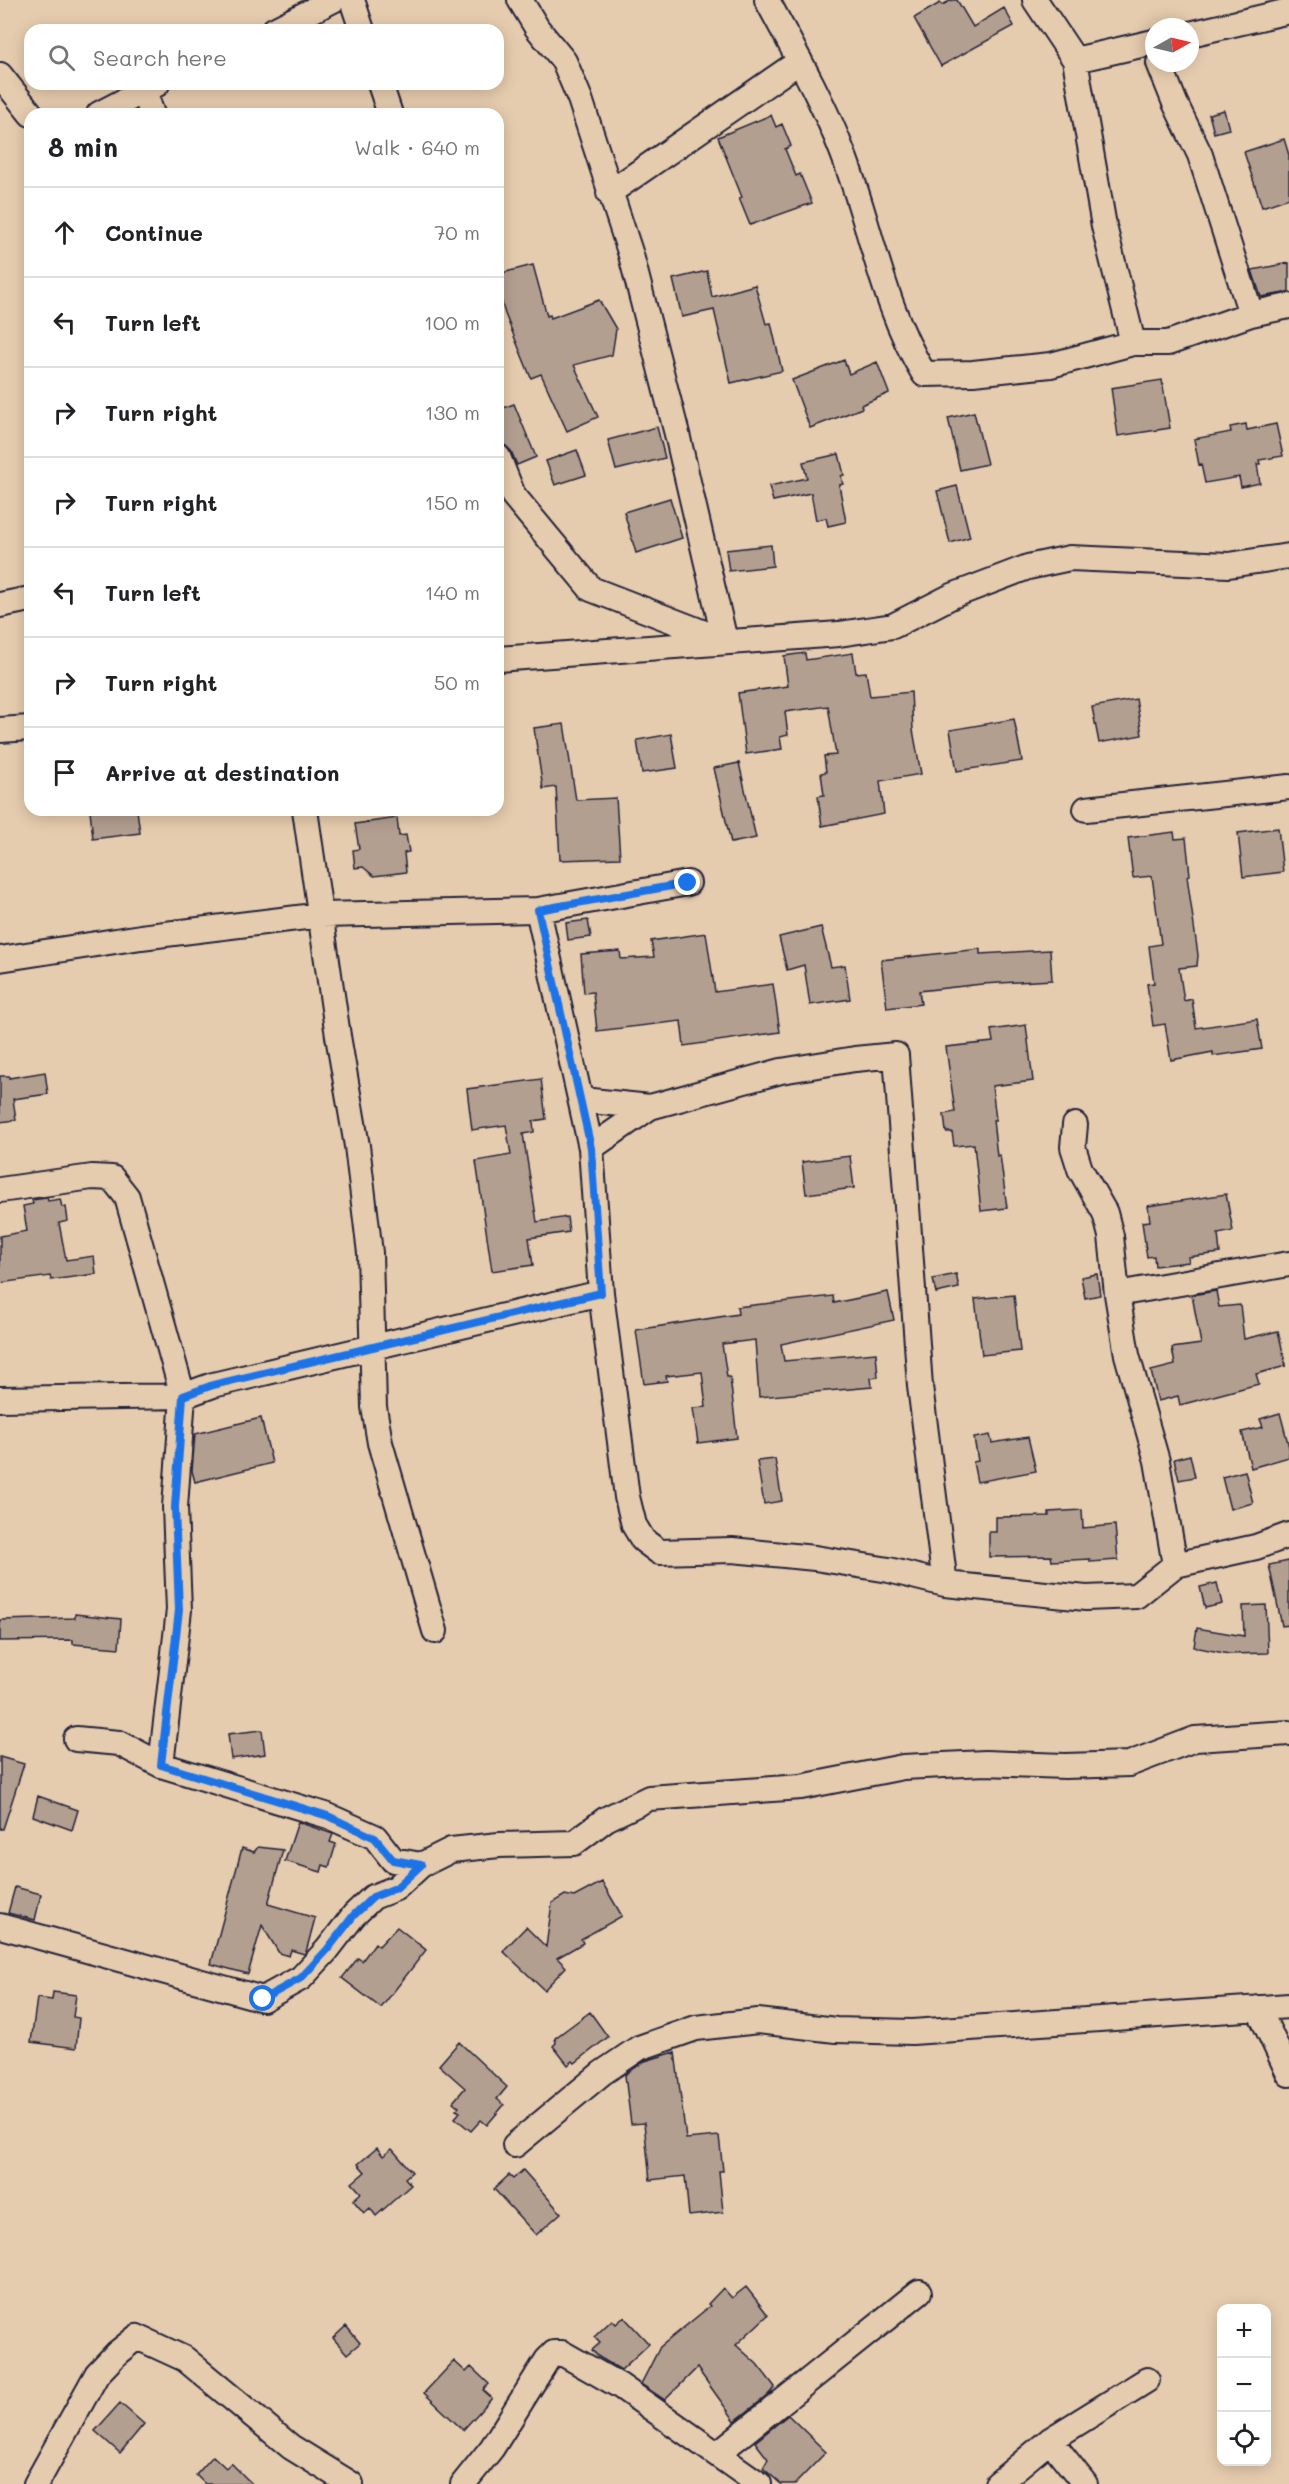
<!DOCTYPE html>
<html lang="en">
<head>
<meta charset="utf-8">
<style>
	body { margin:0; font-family:Mali,sans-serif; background:#f2f2f2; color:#202124 }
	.controls { position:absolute; right:18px; bottom:18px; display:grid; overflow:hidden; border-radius:12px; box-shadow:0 3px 15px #0003 }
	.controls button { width:54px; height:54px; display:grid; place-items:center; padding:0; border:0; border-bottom:2px solid #e0e0e0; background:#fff; color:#202124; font:30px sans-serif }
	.compass { position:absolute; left:1145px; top:18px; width:54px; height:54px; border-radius:50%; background:#fff; box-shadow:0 3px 15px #0003; rotate:82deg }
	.stop { position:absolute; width:18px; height:18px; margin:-14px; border:4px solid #1a73e8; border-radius:50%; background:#fff }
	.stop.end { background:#1a73e8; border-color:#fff; box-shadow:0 2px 6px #0008 }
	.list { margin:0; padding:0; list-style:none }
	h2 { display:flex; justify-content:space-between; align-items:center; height:78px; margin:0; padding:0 24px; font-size:26px }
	h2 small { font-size:20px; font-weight:400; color:#757577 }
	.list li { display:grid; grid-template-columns:39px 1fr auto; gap:18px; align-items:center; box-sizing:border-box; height:90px; padding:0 24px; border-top:2px solid #e0e0e0 }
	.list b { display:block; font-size:22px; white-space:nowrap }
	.list em { font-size:20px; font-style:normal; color:#757577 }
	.icon { flex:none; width:33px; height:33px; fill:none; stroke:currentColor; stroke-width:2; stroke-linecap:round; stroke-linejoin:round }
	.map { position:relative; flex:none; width:1289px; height:2484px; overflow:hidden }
	.search { position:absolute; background:#fff; box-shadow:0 3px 15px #0003; left:24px; top:24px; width:480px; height:66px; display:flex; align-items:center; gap:15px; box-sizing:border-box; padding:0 21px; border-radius:18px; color:#757577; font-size:22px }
	.panel { position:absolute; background:#fff; box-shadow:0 3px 15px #0003; left:24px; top:108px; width:480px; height:708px; border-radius:18px }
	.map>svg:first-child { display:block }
	.building { fill:#b39f90; stroke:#22223b; stroke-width:1.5 }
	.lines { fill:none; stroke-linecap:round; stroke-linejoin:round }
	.minor-casing { stroke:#22223b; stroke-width:28 }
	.minor { stroke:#e6ccae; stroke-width:24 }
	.route { stroke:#1a73e8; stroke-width:8 }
</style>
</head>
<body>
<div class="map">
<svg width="1289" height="2484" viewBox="0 0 1289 2484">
	<rect width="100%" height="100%" fill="#e6ccae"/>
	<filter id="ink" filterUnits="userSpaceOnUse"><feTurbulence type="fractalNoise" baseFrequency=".0167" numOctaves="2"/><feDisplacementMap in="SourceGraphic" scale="12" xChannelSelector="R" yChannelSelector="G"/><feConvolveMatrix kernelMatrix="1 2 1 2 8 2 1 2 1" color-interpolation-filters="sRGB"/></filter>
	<g filter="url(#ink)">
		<!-- building -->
		<path class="building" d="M952,0H957L973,27L1004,8L1014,26L941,66L914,18L940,3L942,5Z
			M1224,110L1229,129L1214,133L1209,114Z
			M771,115L776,127L782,124L791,146L785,149L796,176L800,174L812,203L750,225L739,198L742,197L718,137Z
			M1284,139L1289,155V198L1262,207L1244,152Z
			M1289,263V292L1261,297L1252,270Z
			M533,265L547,316L550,315L551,318L599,300L616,329L612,355L574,365L598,417L567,431L541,374L531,378L505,314L498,289V274Z
			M707,271L712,297L755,285L766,324L771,323L782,371L731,383L714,310L682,317L673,279Z
			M844,360L849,374L877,362L889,393L861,405L862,408L810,428L792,380Z
			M1162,380L1170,428L1118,436L1111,388Z
			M514,404L536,457L517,465L511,451L506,446L500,443L498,438V410Z
			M974,412L987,464L960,470L948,418Z
			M1246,424L1247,430L1276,424L1283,456L1259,460L1260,464H1257L1260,483L1241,487L1239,477L1205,483L1201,464L1199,465L1194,439L1231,432L1230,427Z
			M657,427L665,458L616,470L608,440Z
			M577,450L586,475L555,485L546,461Z
			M839,454L844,475L841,476L843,484L839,485L846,522L828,526L826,518L816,520L811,493L773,501L769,486L807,478L803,462Z
			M957,486L970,537L950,543L937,491Z
			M670,498L682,538L636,553L624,512Z
			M771,545L773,566L729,571L726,550Z
			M805,653L806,660L853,653L856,673L866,672L870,696L911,692L913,730L921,774L880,781L884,814L822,826L818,796L824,795L821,773L826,772L824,756L836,755L828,706L785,712L788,735L780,737L782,749L746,754L738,693L788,686L784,656Z
			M1136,699L1142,735L1099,743L1092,707Z
			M1014,719L1022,761L957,771L950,730Z
			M564,724L576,800L616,798L620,858L560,860L556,787L543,789L534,728Z
			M671,734L677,768L642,773L637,740Z
			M739,763L756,838L731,843L714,768Z
			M90,810H137L140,833L93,839Z
			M397,818L399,836L406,835L409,852L404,853L406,872L374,876L363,867L355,868L353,850L359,849L355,824Z
			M1278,828L1283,872L1243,877L1238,833Z
			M1174,832L1175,839L1186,838L1190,875L1187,876L1198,955L1197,966L1179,968L1184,1001L1192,999L1196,1028L1257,1019L1262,1049L1213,1056V1052L1171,1060L1165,1024L1153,1026L1147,984L1154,983L1149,946L1161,944L1152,876L1133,878L1128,838Z
			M588,920L591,937L568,940L566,923Z
			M821,927L831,967L845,965L850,999L810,1005L804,965L787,970L779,937Z
			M706,933L715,992L773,984L780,1032L684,1046L681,1021L597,1031L593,992L584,993L581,954L620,951L621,959L654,957L651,941Z
			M980,949V954L1050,950L1052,980L982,984L919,991L921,1004L887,1008L881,960Z
			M1026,1025L1033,1081L992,1086L996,1120H993L997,1156L1000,1155L1007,1208L981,1211L974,1144L954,1146L952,1132H946L944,1114L955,1112L946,1047L993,1042L991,1030Z
			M45,1072L48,1094L13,1099L16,1120L0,1122V1076H9V1078Z
			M541,1079L546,1119L533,1121L534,1132L523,1134L537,1222L567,1217L569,1232L529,1238L533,1265L492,1271L476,1161L511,1155L506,1125L472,1130L467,1089Z
			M850,1156L854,1188L806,1194L802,1162Z
			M1226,1194L1233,1231L1218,1234L1220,1253L1188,1257L1189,1262L1155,1266L1154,1256L1147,1257L1142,1222L1150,1221L1148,1206Z
			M47,1198L48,1201L60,1199L62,1207H66L68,1221L59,1223L66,1260L94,1256L96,1274L51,1280L50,1276L0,1283V1236L27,1231L23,1206L33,1204L32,1200Z
			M956,1274L959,1288L936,1293L933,1279Z
			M1097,1274L1100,1295L1085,1298L1081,1277Z
			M1216,1291L1219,1307L1240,1305L1244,1339L1278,1331L1286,1366L1256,1374L1259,1384L1247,1387L1180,1405L1178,1396L1158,1401L1151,1371L1175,1365L1172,1348L1201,1344L1192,1295Z
			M888,1292L894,1320L781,1344L784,1361L876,1353L878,1377L871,1378L872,1387L759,1397L755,1340L722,1344L727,1377H730L737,1438L698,1443L693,1408L706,1407L702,1372L666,1376L667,1381L644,1384L636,1330L738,1314L737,1307L833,1296L834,1303Z
			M1014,1295L1020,1351L982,1355L975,1299Z
			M1280,1413L1289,1447V1457L1251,1468L1242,1432L1263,1427L1260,1419Z
			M261,1418L272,1463L195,1482L192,1471L195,1434Z
			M990,1435L992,1443L1028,1437L1036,1471L977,1482L973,1462L978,1461L974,1438Z
			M1190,1455L1195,1477L1179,1480L1174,1459Z
			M775,1459L782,1501L764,1504L757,1461Z
			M1245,1471L1253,1503L1230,1509L1222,1477Z
			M1082,1510L1083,1528L1115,1525L1118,1560L1090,1562V1559L1052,1561L1051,1556L989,1557V1532H996V1517L1049,1516V1512Z
			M1289,1561V1625L1282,1626L1269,1565Z
			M1217,1583L1222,1604L1205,1608L1200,1587Z
			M1266,1605L1268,1653L1229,1654L1194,1647L1197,1628L1244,1636L1243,1606Z
			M75,1614L121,1619L119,1648L73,1644V1640L0,1641V1620L75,1618Z
			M262,1730L265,1754L231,1759L228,1734Z
			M0,1757L24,1764L3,1829H0Z
			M38,1796L78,1810L72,1830L33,1816Z
			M298,1822L333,1834L330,1842L336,1844L329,1867L323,1865L321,1872L285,1861Z
			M258,1847L283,1850L268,1904L315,1918L306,1952L304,1954L291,1950L289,1956L279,1953L262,1925L248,1974L211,1964L242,1848L254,1852Z
			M602,1882L622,1916L581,1939L583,1943L557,1958L566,1967L544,1990L503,1951L526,1927L546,1947L552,1903L565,1895L574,1897Z
			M15,1887L41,1894L35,1920L8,1913Z
			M397,1927L426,1950L381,2008L342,1978L358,1958L362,1961L375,1943L379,1946Z
			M53,1992L76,1995L73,2017L79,2018L76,2048L31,2042L37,1998L52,2000Z
			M590,2012L608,2037L575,2063L573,2061L568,2065L553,2046L556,2043L555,2038Z
			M459,2042L507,2087L497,2099L504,2105L487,2125L481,2120L471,2131L455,2118L460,2112L456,2110L459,2107L453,2102L465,2088L439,2065Z
			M675,2052L686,2139L719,2136L723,2171H719L723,2212L689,2216L685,2176L650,2180L644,2123L631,2124L625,2075L645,2061Z
			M377,2148L383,2156L392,2149L412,2172L405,2178L411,2185L376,2216L370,2208L364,2213L353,2200L361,2193L352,2183L365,2172L358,2164Z
			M523,2170L561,2213L536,2235L494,2189L509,2175L513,2179Z
			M746,2287L768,2315L736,2345L757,2364L775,2387L767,2396L735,2421L697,2368L665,2400L641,2384L660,2347L710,2306L708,2304L723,2288L732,2298Z
			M624,2317L649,2344L621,2370L599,2357L592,2350L600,2343L594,2337L612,2320L616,2324Z
			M346,2326L360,2343L347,2354L333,2338Z
			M454,2361L466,2372L471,2367L489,2384L483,2390L492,2398L463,2430L424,2393Z
			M120,2403L144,2424L120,2453L95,2431Z
			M788,2415L826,2452L795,2484H781L763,2468L768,2459L755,2442Z
			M213,2456L226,2468L231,2463L252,2484H205L196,2475Z"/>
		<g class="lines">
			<!-- minor casing -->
			<g class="minor-casing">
				<path id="minor" d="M352,0L362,30
					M520,0L537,28L564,61L580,99L631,255L677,434L725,641
					M767,0C793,49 822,99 842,151C871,225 882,305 924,374L973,373L1051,365L1133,343H1168L1251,314L1289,306
					M1035,0L1075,60L1104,226L1133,343
					M274,30L333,0
					M1190,34L1289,11
					M1075,60L1154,42
					M1159,63L1175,103L1200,155L1251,314
					M0,75L31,114
					M380,84L390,114
					M144,90L152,114
					M99,114L157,84
					M609,193L800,61
					M498,457L513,495L591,589L720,639
					M0,605L30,599
					M498,659L839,634L893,626L952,596L1028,567L1070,558L1229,565L1289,556
					M0,730L30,728
					M1086,809L1289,787
					M305,810L338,1036L357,1146L370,1253L374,1407L380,1443L435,1631
					M538,910L591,1148L601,1293L627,1497L634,1525L643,1540L659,1552L732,1550L815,1558L889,1570L945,1584L1086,1598L1136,1596L1175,1565L1256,1547L1289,1535
					M0,959L141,937L322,915L538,910L688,883
					M582,1100L650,1107
					M1075,1125L1073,1147L1080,1169L1105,1213L1111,1236L1117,1294L1127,1355L1157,1461L1175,1565
					M591,1148L650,1107L781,1071L855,1059L896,1055L920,1386L945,1584
					M0,1190L92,1177L112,1178L127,1197L183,1396L175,1507L179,1610L161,1765
					M1117,1294L1289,1264
					M0,1399L183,1396L213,1385L601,1293
					M76,1739L119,1743L161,1765L328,1816L375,1837L393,1860L421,1865
					M0,1926L263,1999L301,1978L327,1950L354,1915L373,1897L396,1888L421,1865L451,1850L499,1845L574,1843L606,1819L649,1798L801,1787L903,1767L985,1763L1065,1766L1129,1764L1195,1739L1289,1733
					M1258,2008L1289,2074
					M515,2145L602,2073L639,2048L696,2028L758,2021L836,2030L912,2032L1289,2006
					M1050,2440L1085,2484
					M718,2453L919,2292
					M36,2484L97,2374L117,2353L137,2337L185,2359L291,2447L351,2484
					M463,2484L492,2448L547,2360L554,2353H562L620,2386L759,2484
					M997,2484L1050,2440L1147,2380"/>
			</g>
			<!-- minor -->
			<use href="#minor" class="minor"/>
		</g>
	</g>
	<g class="lines" filter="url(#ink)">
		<!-- route -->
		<path class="route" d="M263,1999L301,1978L327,1950L354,1915L373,1897L396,1888L421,1865L393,1860L375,1838L328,1816L161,1765L179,1610L175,1507L183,1396L213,1385L601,1293L591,1148L538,910L688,883"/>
	</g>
</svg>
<div class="controls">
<button>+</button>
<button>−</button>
<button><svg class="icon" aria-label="locate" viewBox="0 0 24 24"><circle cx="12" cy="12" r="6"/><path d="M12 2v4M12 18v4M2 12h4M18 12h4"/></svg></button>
</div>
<svg class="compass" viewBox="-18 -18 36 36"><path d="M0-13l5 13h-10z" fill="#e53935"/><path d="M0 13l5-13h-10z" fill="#757577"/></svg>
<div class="stop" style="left:263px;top:1999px"></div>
<div class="stop end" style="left:688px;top:883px"></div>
<div class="search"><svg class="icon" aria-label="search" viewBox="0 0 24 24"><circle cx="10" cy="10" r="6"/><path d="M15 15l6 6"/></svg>Search here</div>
<section class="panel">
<h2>8 min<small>Walk · 640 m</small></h2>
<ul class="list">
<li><svg class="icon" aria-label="ahead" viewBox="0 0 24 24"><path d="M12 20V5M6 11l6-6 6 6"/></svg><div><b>Continue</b></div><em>70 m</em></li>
<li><svg class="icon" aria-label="left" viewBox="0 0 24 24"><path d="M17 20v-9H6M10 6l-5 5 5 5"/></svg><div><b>Turn left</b></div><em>100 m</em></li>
<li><svg class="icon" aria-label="right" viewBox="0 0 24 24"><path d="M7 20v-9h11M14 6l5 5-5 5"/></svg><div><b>Turn right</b></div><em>130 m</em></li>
<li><svg class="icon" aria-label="right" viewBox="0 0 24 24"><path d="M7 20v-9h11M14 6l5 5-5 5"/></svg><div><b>Turn right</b></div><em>150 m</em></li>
<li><svg class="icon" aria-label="left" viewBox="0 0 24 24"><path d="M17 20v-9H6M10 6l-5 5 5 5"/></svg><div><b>Turn left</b></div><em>140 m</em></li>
<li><svg class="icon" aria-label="right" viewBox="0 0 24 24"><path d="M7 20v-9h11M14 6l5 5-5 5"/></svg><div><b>Turn right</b></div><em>50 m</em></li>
<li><svg class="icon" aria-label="arrive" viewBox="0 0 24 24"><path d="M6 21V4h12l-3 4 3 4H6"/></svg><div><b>Arrive at destination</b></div></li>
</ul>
</section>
</div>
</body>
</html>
